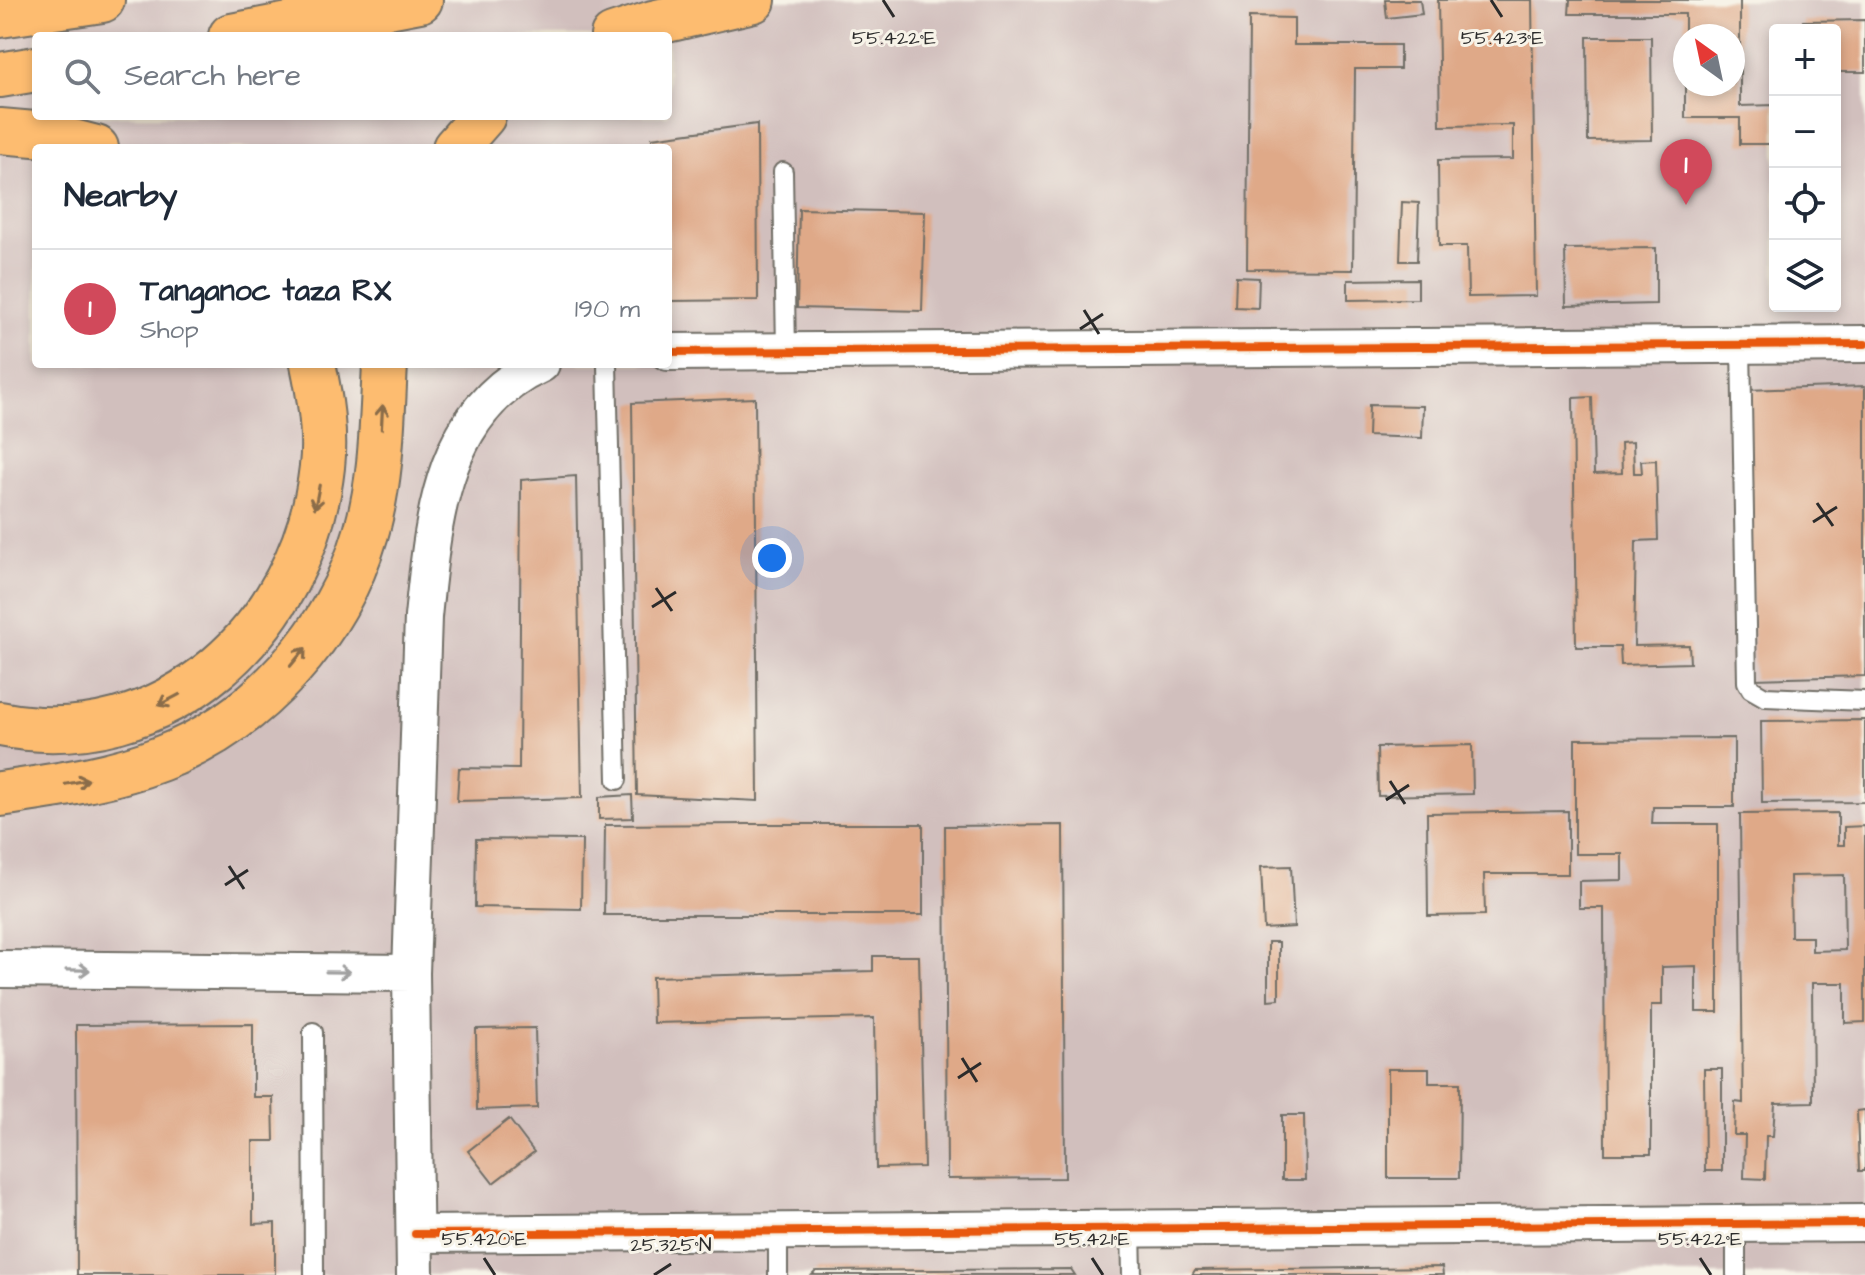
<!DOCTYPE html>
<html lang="en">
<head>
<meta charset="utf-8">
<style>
	body { margin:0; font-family:"Architects Daughter",sans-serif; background:#f2f2f3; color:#1f2937 }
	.controls { position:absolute; right:24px; top:24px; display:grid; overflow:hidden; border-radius:8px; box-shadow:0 4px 12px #0003 }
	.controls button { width:72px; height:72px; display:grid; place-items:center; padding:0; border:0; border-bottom:2px solid #e0e1e3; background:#fff; color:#1f2937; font:40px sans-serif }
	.compass { position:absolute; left:1673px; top:24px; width:72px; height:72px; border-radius:50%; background:#fff; box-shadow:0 4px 12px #0003; rotate:327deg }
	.you { position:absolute; left:772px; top:558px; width:28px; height:28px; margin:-20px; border:6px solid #fff; border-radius:50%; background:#1a73e8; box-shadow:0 0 0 12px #1a73e833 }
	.badge { display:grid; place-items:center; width:52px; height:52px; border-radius:50%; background:#d1495b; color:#fff; font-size:26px; font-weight:700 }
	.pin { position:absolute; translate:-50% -66px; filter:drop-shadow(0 2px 4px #0008) }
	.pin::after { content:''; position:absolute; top:42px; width:28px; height:24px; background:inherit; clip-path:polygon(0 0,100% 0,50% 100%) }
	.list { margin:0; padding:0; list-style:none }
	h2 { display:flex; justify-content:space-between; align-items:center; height:104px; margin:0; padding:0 32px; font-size:34px }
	h2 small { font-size:26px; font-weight:400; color:#747a83 }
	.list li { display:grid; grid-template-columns:52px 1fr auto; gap:24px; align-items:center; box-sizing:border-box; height:120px; padding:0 32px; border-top:2px solid #e0e1e3 }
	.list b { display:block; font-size:30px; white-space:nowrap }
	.list p { margin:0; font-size:26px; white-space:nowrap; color:#747a83 }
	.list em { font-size:26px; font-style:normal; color:#747a83 }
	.icon { flex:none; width:44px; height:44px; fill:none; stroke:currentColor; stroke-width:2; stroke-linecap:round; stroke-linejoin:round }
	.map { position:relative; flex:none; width:1865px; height:1275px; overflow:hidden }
	.search { position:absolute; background:#fff; box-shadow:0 4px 12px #0003; left:32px; top:32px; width:640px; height:88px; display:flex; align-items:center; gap:20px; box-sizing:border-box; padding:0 28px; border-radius:8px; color:#747a83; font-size:30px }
	.panel { position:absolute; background:#fff; box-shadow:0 4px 12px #0003; left:32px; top:144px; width:640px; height:224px; border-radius:8px }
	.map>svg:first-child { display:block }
	.industrial { fill:#d1bfbd; fill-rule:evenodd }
	.building { fill:#dfa988; fill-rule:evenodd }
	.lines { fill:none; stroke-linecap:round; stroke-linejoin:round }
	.lane-casing { stroke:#716e66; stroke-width:22 }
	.street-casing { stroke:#716e66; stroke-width:40 }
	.highway-casing { stroke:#716e66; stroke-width:48 }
	.lane { stroke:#fff; stroke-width:18 }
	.street { stroke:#fff; stroke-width:36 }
	.highway { stroke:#fdbc6f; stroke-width:44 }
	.cycleway-casing { stroke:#f7f3e8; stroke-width:13 }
	.cycleway { stroke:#e8590c; stroke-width:8 }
	.oneway { stroke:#8a6c4a }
	.oneway2 { stroke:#a0a0a0 }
	.ticks { fill:none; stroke:#2b2b2b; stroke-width:3 }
	.ticks-label { font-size:20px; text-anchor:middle; fill:#2b2b2b; stroke:#f7f3e8; stroke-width:6; stroke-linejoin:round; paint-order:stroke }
</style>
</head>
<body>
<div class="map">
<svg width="1865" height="1275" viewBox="0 0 1865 1275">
	<rect width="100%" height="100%" fill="#f7f3e8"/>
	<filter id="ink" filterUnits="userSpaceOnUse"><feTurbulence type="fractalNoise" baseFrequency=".0125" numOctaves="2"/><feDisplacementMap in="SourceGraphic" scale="16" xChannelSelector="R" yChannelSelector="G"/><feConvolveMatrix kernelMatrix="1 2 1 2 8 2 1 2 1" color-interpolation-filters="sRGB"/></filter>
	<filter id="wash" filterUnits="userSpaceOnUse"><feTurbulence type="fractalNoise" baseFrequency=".006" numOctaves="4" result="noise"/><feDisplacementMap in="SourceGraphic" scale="32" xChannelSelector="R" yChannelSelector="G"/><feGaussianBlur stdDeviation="1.8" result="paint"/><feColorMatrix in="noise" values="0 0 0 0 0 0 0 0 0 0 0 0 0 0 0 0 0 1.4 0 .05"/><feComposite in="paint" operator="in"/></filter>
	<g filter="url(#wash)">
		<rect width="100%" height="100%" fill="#f3e9d3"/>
		<!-- industrial -->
		<path class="industrial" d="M0,0H1865V1275H0ZM1775,30H1835V306H1775ZM36,36H668V116H36ZM1685,36H1733V84H1685ZM36,148H668V364H36Z"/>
		<g id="blocks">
			<!-- building -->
			<path class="building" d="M1385,0H1420L1422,14L1387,18Z
				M1438,0H1532L1536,296L1468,297L1467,246H1439L1438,160L1513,159V125L1440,126Z
				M1570,0H1740V106L1775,105V144H1740V118H1685V84H1733V36H1685V14H1569Z
				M1249,17L1294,18V45H1400V69H1355L1353,270L1247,269Z
				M1865,20V72H1835V30H1804L1803,21Z
				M1587,37H1651L1652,140L1588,141Z
				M757,124L758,300L668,301V148H652V138Z
				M1402,202L1419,203L1417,261H1400Z
				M799,209L925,212L922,311L797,308Z
				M1656,248V304L1566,306L1565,249Z
				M1236,277L1259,278L1258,308L1235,307Z
				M1418,279V299L1348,300V280Z
				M1865,386V676L1754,679L1747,390Z
				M1592,397L1594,474L1622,473L1621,443L1633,442L1634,473H1642L1641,461L1656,460L1658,540L1636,541L1634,646L1689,645L1690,663L1621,665L1620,647H1576L1573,398Z
				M755,398L758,801L637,795L632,403Z
				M1369,405L1423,406L1422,438L1368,436Z
				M576,476L582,798L457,801L459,768L519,769L521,480Z
				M1865,720V802L1762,803L1761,721Z
				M1734,738V807H1653L1652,824H1718V1012H1696V966L1662,967V1005H1651V1154H1605L1604,908H1579V881L1622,880V854H1575V739Z
				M1472,745L1473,794L1378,796L1377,747Z
				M632,795L633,818L599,819V797Z
				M1568,811V874H1484L1485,915L1428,916L1427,813Z
				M1838,813V845H1844V827L1865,826V1022L1845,1023V983H1812L1813,1102L1775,1103L1773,1136H1766L1765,1179L1744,1178L1745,1135H1734L1735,1102L1743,1103L1740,814ZM1844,875L1845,950L1812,951V937H1791L1790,876Z
				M749,824H923V915H604L605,825Z
				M1063,825L1065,1178L947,1179L945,826Z
				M476,839L582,840L581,909L475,907Z
				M1291,866L1294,927L1264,929L1261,867Z
				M1268,942H1279V999L1268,1000Z
				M873,956H919L924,1167L876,1168L874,1018L653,1023L652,977L873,971Z
				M253,1024V1097H273L274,1141H253V1224L275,1223V1275H77L76,1025Z
				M535,1028L537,1108L477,1110L476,1029Z
				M1388,1069H1429V1083H1460L1459,1178H1388Z
				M1704,1069H1722V1171H1705Z
				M1865,1110V1171H1859L1857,1111Z
				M1282,1115H1304L1305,1180H1282Z
				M509,1119L534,1152L493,1183L468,1151Z
				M1442,1267L1443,1275H1192L1195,1270Z
				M1071,1269L1075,1275H812L816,1271Z"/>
		</g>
	</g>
	<g filter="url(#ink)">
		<use href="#blocks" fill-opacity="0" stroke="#716e66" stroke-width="2"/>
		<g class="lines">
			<!-- lane casing -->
			<g class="lane-casing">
				<path id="lane" d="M783,172L786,351
					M1741,345L1747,682L1751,689L1765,697L1865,701
					M607,364L617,780
					M313,1032L314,1275
					M1736,1224V1275
					M1131,1228L1132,1275
					M778,1275V1231"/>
			</g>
			<!-- street casing -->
			<g class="street-casing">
				<path id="street" d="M668,352L1865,344
					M0,969L411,973
					M415,1234L1865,1223
					M415,1275L411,973L423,617C433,520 441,409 541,364"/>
			</g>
			<!-- highway casing -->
			<g class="highway-casing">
				<path id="highway" d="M0,15L102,0
					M231,36L420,0
					M613,36L653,23L753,0
					M0,75L36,69
					M0,131L46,135L96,148
					M455,148L483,116
					M0,724C166,757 304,628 322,467C326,433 320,397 313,364
					M0,794C54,786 109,779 160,759C258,722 337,633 366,533C382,478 382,420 385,364"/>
			</g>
			<!-- lane -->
			<use href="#lane" class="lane"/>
			<!-- street -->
			<use href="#street" class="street"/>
			<!-- highway -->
			<use href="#highway" class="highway"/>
			<!-- cycleway casing -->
			<g class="cycleway-casing">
				<path id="cycleway" d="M668,352L1865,344
					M415,1234L1865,1223"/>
			</g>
			<!-- cycleway -->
			<use href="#cycleway" class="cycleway"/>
		</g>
		<!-- one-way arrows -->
		<defs><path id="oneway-shaft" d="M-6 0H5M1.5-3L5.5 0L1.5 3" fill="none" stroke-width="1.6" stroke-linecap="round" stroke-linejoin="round" transform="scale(2)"/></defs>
		<g class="oneway">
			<use href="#oneway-shaft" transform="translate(382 417) rotate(-87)"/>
			<use href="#oneway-shaft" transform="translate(317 497) rotate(101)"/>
			<use href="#oneway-shaft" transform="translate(298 657) rotate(-50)"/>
			<use href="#oneway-shaft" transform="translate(169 700) rotate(152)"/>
			<use href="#oneway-shaft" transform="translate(77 782) rotate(-11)"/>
		</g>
		<g class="oneway2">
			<use href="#oneway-shaft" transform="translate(78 970) rotate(1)"/>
			<use href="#oneway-shaft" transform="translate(338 972) rotate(1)"/>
		</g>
	</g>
	<!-- ticks -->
	<path class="ticks" d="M883,0L894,17M1491,0L1502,17M1084,310L1099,334M1080,329L1103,314M1817,503L1833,526M1813,522L1837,507M656,588L672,611M652,607L676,592M1390,781L1405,804M1386,800L1409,785M229,866L244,889M225,885L248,870M962,1058L977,1082M958,1078L981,1063M484,1258L495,1275M1092,1258L1103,1275M1700,1258L1711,1275M654,1275L671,1264"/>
	<g class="ticks-label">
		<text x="894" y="44">55.422°E</text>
		<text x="1502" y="44">55.423°E</text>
		<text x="484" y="1245">55.420°E</text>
		<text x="1092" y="1245">55.421°E</text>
		<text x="1700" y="1245">55.422°E</text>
		<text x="671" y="1251">25.325°N</text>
	</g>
</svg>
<div class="controls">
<button>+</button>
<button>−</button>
<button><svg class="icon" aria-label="locate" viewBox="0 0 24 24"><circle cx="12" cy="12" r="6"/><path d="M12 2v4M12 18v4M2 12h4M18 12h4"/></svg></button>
<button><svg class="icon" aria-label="layers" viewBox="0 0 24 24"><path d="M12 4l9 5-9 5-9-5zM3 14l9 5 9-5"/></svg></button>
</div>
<svg class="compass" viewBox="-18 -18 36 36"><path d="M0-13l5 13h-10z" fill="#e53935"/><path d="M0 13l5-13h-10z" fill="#747a83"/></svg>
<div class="you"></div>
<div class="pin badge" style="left:1686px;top:205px">1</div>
<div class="search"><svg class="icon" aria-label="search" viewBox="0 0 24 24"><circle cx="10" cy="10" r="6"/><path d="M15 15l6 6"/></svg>Search here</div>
<section class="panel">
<h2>Nearby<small></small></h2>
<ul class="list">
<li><span class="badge">1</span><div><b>Tanganoc taza RX</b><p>Shop</p></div><em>190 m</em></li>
</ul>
</section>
</div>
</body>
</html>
